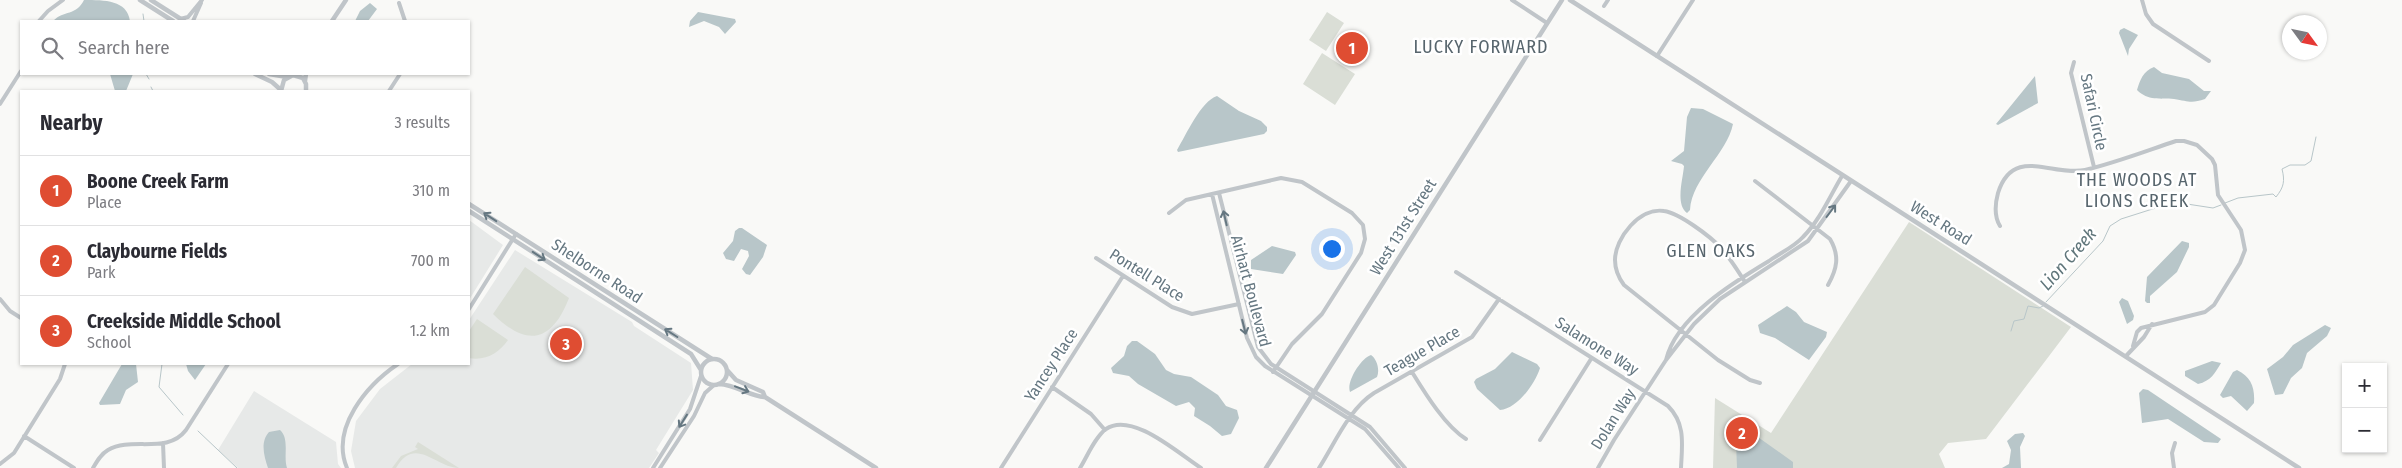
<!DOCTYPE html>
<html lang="en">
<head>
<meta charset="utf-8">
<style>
	body { margin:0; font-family:"Fira Sans Condensed",sans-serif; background:#f7f7f7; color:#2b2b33 }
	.controls { position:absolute; right:15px; bottom:15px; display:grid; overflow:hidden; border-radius:0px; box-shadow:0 1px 4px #0004 }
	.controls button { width:45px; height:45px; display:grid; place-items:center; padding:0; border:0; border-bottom:1px solid #e1e1e2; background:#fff; color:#2b2b33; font:25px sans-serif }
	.compass { position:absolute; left:2282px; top:15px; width:45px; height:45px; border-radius:50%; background:#fff; box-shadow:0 1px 4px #0004; rotate:123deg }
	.you { position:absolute; left:1331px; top:248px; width:18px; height:18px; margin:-12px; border:4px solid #fff; border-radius:50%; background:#1a73e8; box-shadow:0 0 0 8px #1a73e833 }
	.badge { display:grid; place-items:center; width:32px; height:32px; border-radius:50%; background:#df4d32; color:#fff; font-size:16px; font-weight:700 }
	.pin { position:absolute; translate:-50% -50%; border:2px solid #fff; box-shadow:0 1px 5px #0006 }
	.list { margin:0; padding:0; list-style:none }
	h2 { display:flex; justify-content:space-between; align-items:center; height:65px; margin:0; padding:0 20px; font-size:21px }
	h2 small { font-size:16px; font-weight:400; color:#7c7c81 }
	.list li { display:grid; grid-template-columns:32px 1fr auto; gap:15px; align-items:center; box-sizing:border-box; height:70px; padding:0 20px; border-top:1px solid #e1e1e2 }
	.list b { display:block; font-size:19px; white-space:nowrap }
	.list p { margin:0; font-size:16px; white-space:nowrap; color:#7c7c81 }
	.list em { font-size:16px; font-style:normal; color:#7c7c81 }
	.icon { flex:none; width:28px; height:28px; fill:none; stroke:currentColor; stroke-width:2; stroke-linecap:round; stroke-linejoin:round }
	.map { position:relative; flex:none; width:2402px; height:468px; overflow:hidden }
	.search { position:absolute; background:#fff; box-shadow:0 1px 4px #0004; left:20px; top:20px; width:450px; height:55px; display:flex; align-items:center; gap:12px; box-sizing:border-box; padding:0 18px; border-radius:0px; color:#7c7c81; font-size:19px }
	.panel { position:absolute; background:#fff; box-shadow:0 1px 4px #0004; left:20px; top:90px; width:450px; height:275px; border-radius:0px }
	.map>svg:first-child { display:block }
	.built { fill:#e7e9e8 }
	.green { fill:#daded6 }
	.water { fill:#b8c6c9 }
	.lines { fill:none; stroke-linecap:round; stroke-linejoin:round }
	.stream { stroke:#b8c6c9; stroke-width:1 }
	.minor { stroke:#c0c5c9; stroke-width:4 }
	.tertiary { stroke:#c0c5c9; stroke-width:4.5 }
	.oneway { stroke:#657781 }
	.labels { text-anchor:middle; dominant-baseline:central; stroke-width:5; stroke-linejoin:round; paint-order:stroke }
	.street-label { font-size:16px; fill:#657781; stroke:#fff }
	.neighbourhood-label { font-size:18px; letter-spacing:1px; fill:#57656d; stroke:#fff }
	.water-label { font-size:18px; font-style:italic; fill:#60767b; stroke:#fff }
</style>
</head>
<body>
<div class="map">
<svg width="2402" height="468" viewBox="0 0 2402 468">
	<rect width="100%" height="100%" fill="#f9f9f7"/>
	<!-- built -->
	<path class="built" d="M469,220L503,245L469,300Z
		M515,250L632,322L634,326L691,363L693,390L656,450L659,453L649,468H355L351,451L356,421L380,389L412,364H469V320Z
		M254,391L336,442L338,464L341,468H238L218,450Z"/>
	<!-- green -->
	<path class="green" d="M1327,12L1344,23L1326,51L1309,40Z
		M1322,53L1355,74L1335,105L1303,84Z
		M1909,222L2071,327L1986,439L1948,443L1939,454L1945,468H1713L1715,398L1771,433Z
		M525,267L569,298C552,342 527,348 493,314Z
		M477,319L508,340C499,353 486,361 469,358V331Z
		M418,442L459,468C436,468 415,435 396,468H392L401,456L418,449L415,447Z"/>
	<!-- water -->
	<path class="water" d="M84,0C105,0 127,0 130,21H53C64,10 76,16 84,0Z
		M370,3L377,9L368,21H355L360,11Z
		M698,12L735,19L736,22L725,34L719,27L704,21L689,27L690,21Z
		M2124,28L2138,35L2129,49L2128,56L2119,33L2120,30Z
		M2154,67L2162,73L2189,79L2204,91H2211L2205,99C2191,104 2188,101 2174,99C2160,98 2148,101 2137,90C2140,80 2143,71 2154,67Z
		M110,74H133L126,91H115Z
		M2035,76L2038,103L1998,125L1996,124Z
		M1217,96L1239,111L1261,121L1267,127V131L1264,134L1178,152L1177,150C1186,135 1201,101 1217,96Z
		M1691,108L1703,109L1733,124C1727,154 1692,178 1690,210L1687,213C1675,204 1683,179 1684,166L1682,164L1671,161L1684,151L1687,117Z
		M739,228H742L767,245L763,257L750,275L746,274L742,269L749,256L748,251L741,249L734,261L726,259L723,253L733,241L735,231Z
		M2182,241L2189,243V247L2177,272L2150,296V303H2147L2145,301L2147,277Z
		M1272,246L1295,252L1296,255L1283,274L1251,269V260Z
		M2122,298L2128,301L2134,316L2133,320L2127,324L2119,302Z
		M1787,306L1796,312L1804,322L1827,332L1826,337L1809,360L1775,338L1760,333L1758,325Z
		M2325,325L2331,328L2327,336L2307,353L2302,368L2291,378L2283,394L2275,395L2267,369L2283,357L2293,345Z
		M1132,341H1137L1155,354L1166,370L1174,374L1191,377L1218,395L1226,406L1237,410L1239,418L1231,434L1222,436L1210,426L1194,416L1195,408L1189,402L1176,406L1138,384L1129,376L1113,373L1111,368L1124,356L1127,346Z
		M1512,352L1537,364L1540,368C1535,384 1517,409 1500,410L1477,389L1474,382L1476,379L1495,369Z
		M1371,355C1377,359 1380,370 1377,377L1350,392C1346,382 1361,358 1371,355Z
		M2212,361L2221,363C2215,373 2211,381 2198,384L2185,376V371Z
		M122,364H136L138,382L126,390L120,404L100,405L99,403Z
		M186,364H206L195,380L188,371Z
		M2237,370C2251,377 2255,387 2254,403L2247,411L2231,396L2223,398L2220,395L2233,372Z
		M2143,389L2148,390L2221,439L2218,443L2204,442L2168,419L2142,423L2139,393Z
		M280,430C290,439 283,456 287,468H268C264,456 260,442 269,432Z
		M1748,432L1755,435L1793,462V468H1737L1736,442L1739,435Z
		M2023,433L2025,436L2020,447L2021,468H2002L2009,464L2011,450L2007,441L2015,434Z"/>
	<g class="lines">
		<!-- stream -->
		<path class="stream" d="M143,14L144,21
			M146,74L149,79
			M151,87L153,91
			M2225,203L2238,198L2273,194L2276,197C2284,187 2285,181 2282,169L2290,165H2305L2311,161L2316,137
			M2046,302L2103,241L2110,226L2121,219L2162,206L2187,204L2213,208L2221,205
			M2011,331L2014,321L2024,319L2028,306L2039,308L2043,306
			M162,364L159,387L183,415
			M198,431L237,468"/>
		<!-- minor -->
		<path class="minor" d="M1512,0L1547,23
			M2142,0L2146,14L2153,24L2209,61
			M399,3L405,21
			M1604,6L1608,0
			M180,19L188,17L202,0
			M39,21L48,11L63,0
			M193,21L201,3
			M1657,56L1693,0
			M2074,62L2071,73L2094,167
			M389,91L400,74
			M0,104L21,71
			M1755,181L1830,239C1840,256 1837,269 1828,285
			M1219,193L1258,347L1271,364L1370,427L1405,468
			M1212,194L1247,338L1256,357L1265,366L1365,429L1399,468
			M1169,213L1186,200L1281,178L1302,182L1352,213L1363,225L1365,239L1361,253L1322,314L1292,344L1273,372
			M2000,226C1994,216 1995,204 1998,193C2013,145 2053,177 2085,170C2115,163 2146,151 2176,141H2184L2197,145L2212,159L2215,165L2218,195L2241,230L2245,250L2240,263L2214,305L2205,312L2141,328L2137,332L2133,346
			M1096,258L1172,307L1192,314L1239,304
			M1456,272L1668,406C1686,424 1682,445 1681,468
			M1745,282C1738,271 1730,258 1721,248C1710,236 1679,213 1664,211C1640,207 1615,238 1615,260C1615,270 1618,277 1624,285L1718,360L1750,380L1760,383
			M0,299L10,311L21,318
			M469,309L516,234
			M2126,356L2144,337L2152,324
			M1666,360C1676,317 1734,282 1769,261C1780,253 1794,247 1803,237C1820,220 1830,196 1842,176
			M1412,372C1425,393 1445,426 1466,439
			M1052,387L1091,414L1105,430
			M24,436L74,468
			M1540,440L1591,359
			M163,443L164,468
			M0,464L14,453L60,379L65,364
			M93,468C97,461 101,454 108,450C132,436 167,455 186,430L228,364
			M347,468C330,428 367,385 398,364
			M653,468L690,409L701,376
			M660,468L694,416L705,393L714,385
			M1001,468L1123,276
			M1080,468C1087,457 1095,437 1106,429C1132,411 1179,454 1201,468
			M1319,468C1335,443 1349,409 1374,393L1472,337L1499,299
			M1598,468L1614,440L1666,360L1694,324L1720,299L1808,241L1851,181
			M2174,468L2172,453L2175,443"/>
		<!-- tertiary -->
		<path class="tertiary" d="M140,0L173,21
			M151,0L184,21
			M1570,0L2299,468
			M332,21L346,0
			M255,74L272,82L281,90
			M269,74L287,77
			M305,81L306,74
			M281,91L284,80L293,75L303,78L306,84V91
			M469,204L712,359
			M469,211L691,354L701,370
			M701 372a13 13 0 1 1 26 0a13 13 0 1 1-26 0Z
			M727,370L736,380L763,392L765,397
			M719,384C737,385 751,397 765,397L876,468
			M1266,468L1562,0"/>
	</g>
	<!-- one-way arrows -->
	<defs><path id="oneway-shaft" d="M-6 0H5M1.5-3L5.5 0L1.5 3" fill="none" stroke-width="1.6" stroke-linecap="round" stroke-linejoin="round" transform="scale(1.25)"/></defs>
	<g class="oneway">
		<use href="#oneway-shaft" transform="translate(1831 211) rotate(-53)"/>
		<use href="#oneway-shaft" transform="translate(490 217) rotate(-147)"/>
		<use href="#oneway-shaft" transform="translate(1225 218) rotate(-103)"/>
		<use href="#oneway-shaft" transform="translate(539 256) rotate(33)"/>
		<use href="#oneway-shaft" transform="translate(1244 327) rotate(76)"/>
		<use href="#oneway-shaft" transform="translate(671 333) rotate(-148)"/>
		<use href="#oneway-shaft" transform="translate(742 389) rotate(21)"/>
		<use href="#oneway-shaft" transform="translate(683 421) rotate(122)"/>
	</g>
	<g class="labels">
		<!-- street labels -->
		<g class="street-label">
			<text transform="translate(2094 112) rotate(78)">Safari Circle</text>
			<text transform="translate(1941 223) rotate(32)">West Road</text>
			<text transform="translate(1403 227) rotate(-58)">West 131st Street</text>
			<text transform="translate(597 271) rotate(33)">Shelborne Road</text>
			<text transform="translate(1147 275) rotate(32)">Pontell Place</text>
			<text transform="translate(1251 291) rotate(75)">Airhart Boulevard</text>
			<text transform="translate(1597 346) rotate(32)">Salamone Way</text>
			<text transform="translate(1422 351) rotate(-30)">Teague Place</text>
			<text transform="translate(1051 365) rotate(-57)">Yancey Place</text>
			<text transform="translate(1613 419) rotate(-58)">Dolan Way</text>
		</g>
		<!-- neighbourhood labels -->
		<g class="neighbourhood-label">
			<text x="1481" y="47">LUCKY FORWARD</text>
			<text x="2137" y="180">THE WOODS AT<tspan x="2137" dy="21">LIONS CREEK</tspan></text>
			<text x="1711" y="251">GLEN OAKS</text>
		</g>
		<!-- water labels -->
		<g class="water-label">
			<text transform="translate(2068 259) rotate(-49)">Lion Creek</text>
		</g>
	</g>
</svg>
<div class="controls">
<button>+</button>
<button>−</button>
</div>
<svg class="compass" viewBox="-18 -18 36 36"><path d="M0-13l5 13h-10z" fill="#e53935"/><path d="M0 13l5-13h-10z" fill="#7c7c81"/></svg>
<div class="you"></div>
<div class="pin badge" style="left:1352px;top:48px">1</div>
<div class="pin badge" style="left:1742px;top:433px">2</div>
<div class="pin badge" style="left:566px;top:344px">3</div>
<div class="search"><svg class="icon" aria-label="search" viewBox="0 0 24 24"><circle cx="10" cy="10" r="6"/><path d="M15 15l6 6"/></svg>Search here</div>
<section class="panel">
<h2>Nearby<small>3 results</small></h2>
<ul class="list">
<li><span class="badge">1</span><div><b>Boone Creek Farm</b><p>Place</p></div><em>310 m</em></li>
<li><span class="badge">2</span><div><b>Claybourne Fields</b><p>Park</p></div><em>700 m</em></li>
<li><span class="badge">3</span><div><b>Creekside Middle School</b><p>School</p></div><em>1.2 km</em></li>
</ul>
</section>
</div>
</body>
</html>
